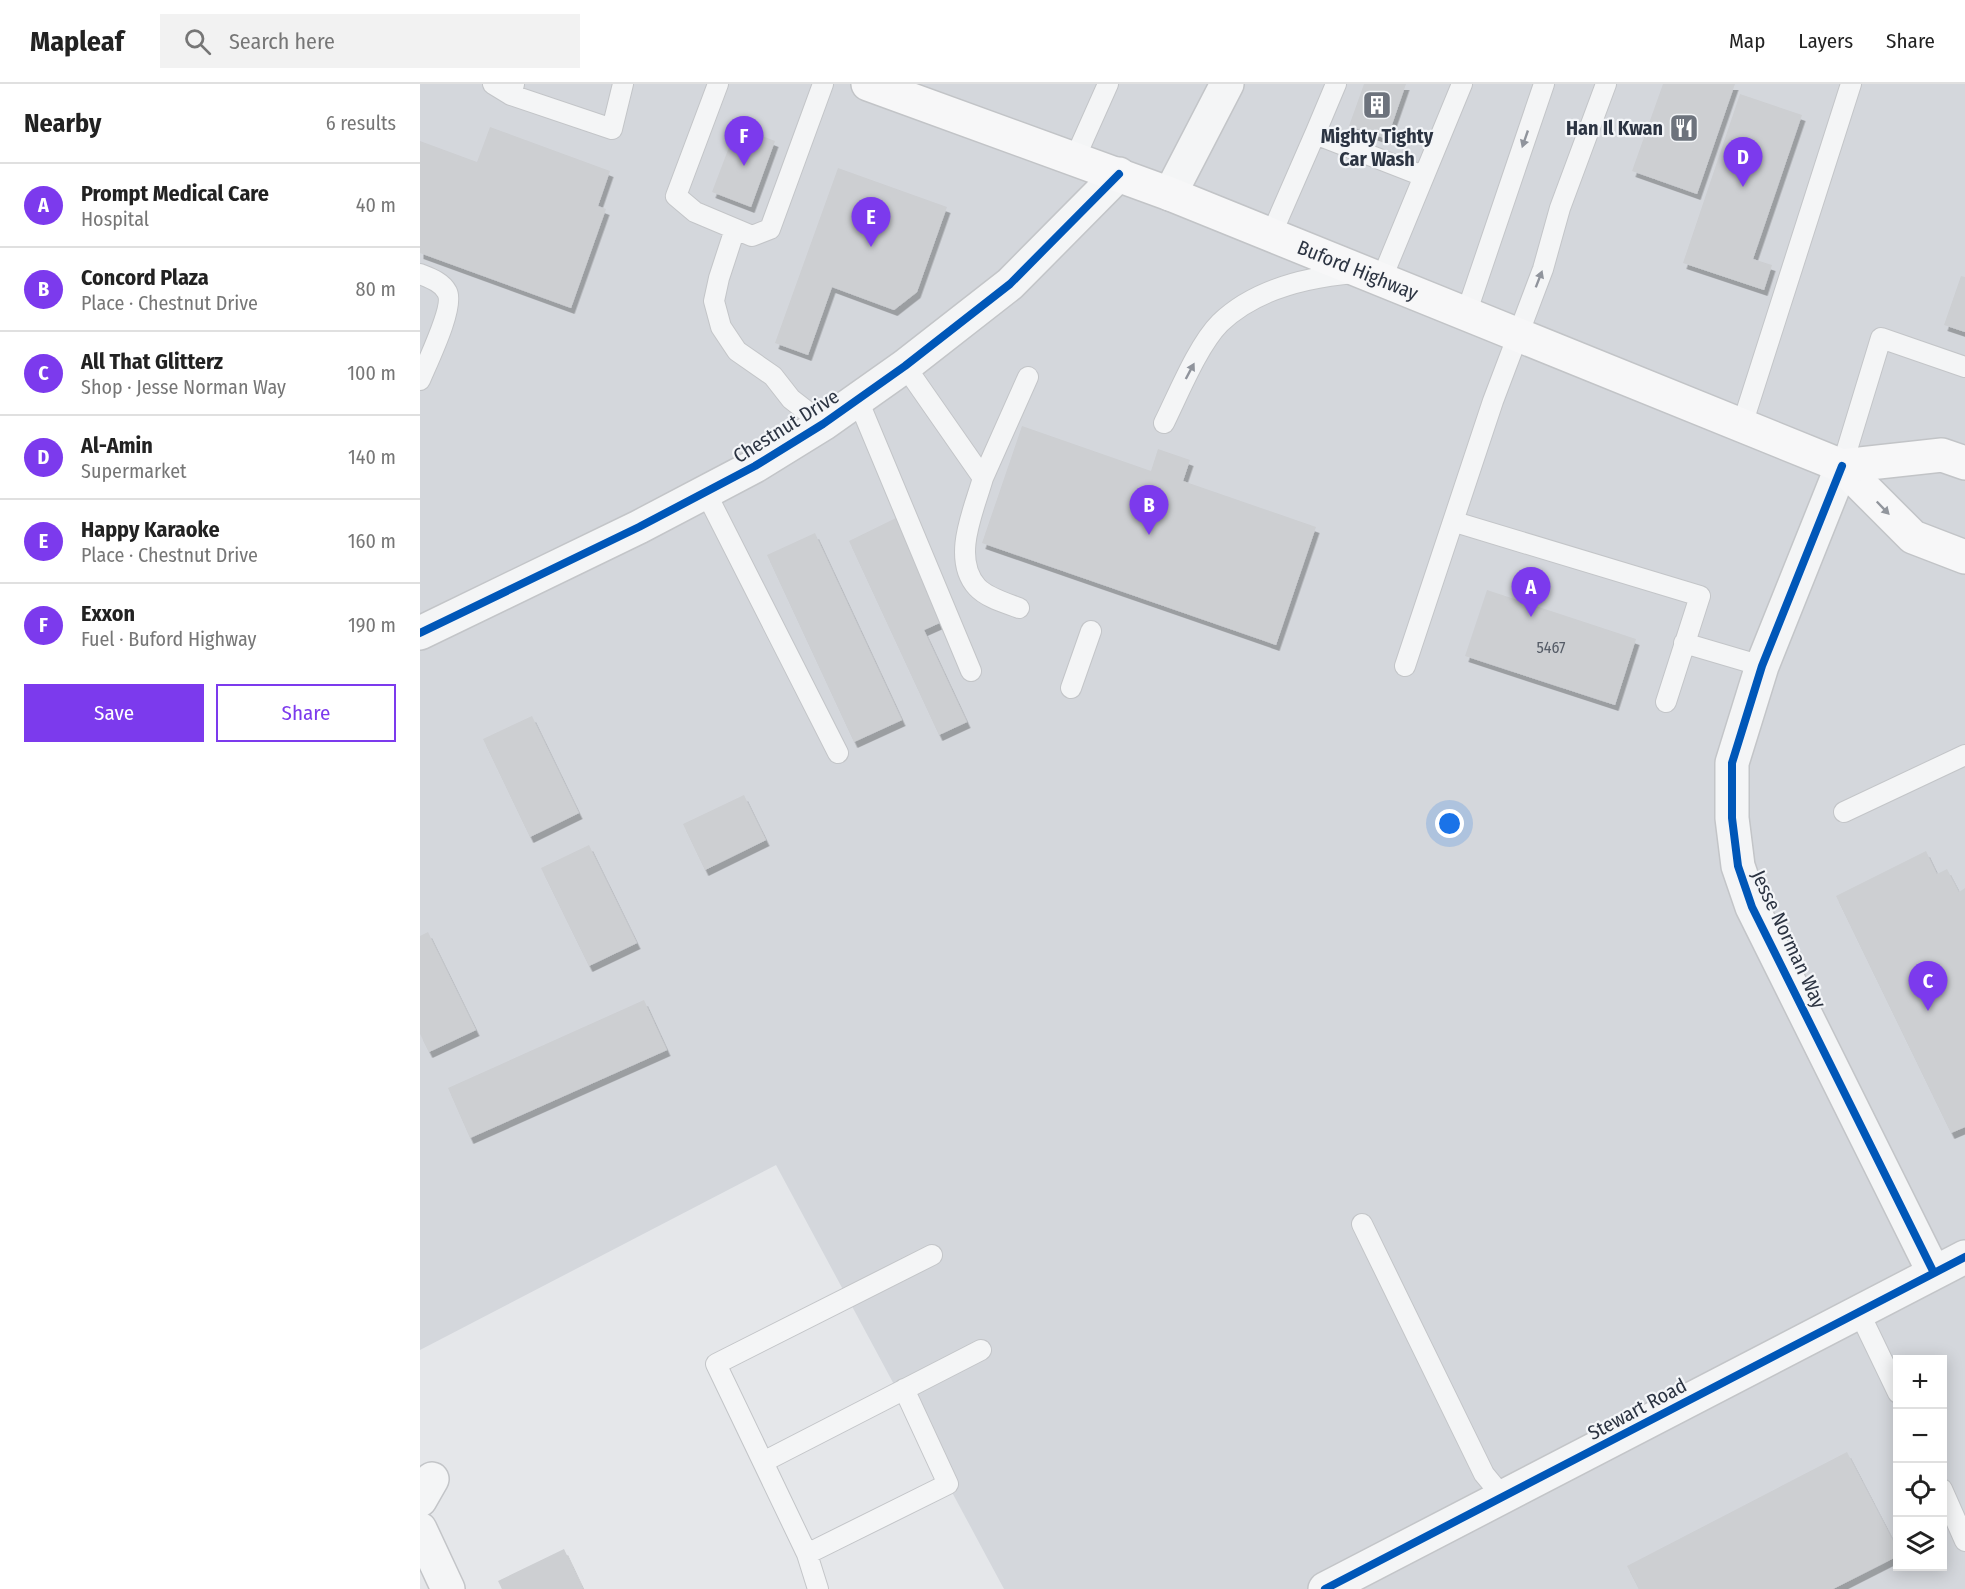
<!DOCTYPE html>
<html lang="en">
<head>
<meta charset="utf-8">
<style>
	body { margin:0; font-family:"Fira Sans Condensed",sans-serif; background:#f2f2f2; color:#222 }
	.controls { position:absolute; right:18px; bottom:18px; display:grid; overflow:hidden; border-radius:0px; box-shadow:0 3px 15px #0003 }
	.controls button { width:54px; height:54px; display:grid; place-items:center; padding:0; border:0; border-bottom:2px solid #e0e0e0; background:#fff; color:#222; font:30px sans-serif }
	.you { position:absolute; left:1030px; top:740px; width:21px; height:21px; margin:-15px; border:4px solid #fff; border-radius:50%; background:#1a73e8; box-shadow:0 0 0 9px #1a73e833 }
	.badge { display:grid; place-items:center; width:39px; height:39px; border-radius:50%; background:#7c3aed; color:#fff; font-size:20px; font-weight:700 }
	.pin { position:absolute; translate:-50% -50px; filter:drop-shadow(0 2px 3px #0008) }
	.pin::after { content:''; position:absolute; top:32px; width:21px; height:18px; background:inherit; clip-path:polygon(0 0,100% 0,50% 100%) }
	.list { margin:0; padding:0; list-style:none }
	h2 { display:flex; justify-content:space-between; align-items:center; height:78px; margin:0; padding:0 24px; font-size:26px }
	h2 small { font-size:20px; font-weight:400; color:#767676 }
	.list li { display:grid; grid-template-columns:39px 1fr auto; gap:18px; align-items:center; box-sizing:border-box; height:84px; padding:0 24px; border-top:2px solid #e0e0e0 }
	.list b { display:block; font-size:22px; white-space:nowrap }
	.list p { margin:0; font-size:20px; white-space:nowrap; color:#767676 }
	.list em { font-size:20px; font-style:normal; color:#767676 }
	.actions { display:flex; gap:12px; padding:18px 24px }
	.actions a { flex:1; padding:14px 0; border:2px solid #7c3aed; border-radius:0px; text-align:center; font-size:21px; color:#7c3aed }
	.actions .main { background:#7c3aed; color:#fff }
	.icon { flex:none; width:33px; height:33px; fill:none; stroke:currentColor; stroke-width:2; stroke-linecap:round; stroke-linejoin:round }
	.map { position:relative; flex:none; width:1545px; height:1505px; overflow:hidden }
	header { display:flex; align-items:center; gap:36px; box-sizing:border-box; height:84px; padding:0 30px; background:#fff; border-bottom:2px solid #e0e0e0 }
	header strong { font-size:28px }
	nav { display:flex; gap:33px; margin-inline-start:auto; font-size:21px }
	.search { width:420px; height:54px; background:#f2f2f2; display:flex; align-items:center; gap:15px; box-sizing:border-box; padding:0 21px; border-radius:0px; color:#767676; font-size:22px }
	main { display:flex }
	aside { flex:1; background:#fff }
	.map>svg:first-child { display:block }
	.built { fill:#d4d7dc; fill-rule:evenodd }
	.building { fill:#cdcfd2; filter:url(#shadow) }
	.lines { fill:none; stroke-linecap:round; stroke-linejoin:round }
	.lane-casing { stroke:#c3c5c8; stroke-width:22 }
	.street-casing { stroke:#c3c5c8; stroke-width:36 }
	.primary-casing { stroke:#c2c4c7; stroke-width:36 }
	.lane { stroke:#f4f5f6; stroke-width:20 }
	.street { stroke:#f4f5f6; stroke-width:33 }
	.primary { stroke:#f7f7f8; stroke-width:33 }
	.cycleway-casing { stroke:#f3f5f8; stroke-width:11 }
	.cycleway { stroke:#0057b8; stroke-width:8 }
	.oneway { fill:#90949c }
	.oneway2 { fill:#92969d }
	.labels { text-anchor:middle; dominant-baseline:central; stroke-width:4.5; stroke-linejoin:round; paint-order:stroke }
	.number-label { font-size:16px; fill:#555c67 }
	.poi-label { font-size:20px; font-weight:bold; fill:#2c3442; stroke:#f3f5f8; text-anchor:end }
	.street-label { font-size:20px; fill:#2c3442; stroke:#f3f5f8 }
</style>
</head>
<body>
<header>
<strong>Mapleaf</strong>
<div class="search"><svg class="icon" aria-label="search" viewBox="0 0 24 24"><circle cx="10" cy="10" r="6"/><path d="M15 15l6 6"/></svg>Search here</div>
<nav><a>Map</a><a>Layers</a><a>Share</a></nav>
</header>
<main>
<aside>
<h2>Nearby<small>6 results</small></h2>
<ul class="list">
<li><span class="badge">A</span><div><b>Prompt Medical Care</b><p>Hospital</p></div><em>40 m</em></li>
<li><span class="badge">B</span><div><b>Concord Plaza</b><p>Place · Chestnut Drive</p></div><em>80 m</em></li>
<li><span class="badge">C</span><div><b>All That Glitterz</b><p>Shop · Jesse Norman Way</p></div><em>100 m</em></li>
<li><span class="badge">D</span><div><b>Al-Amin</b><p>Supermarket</p></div><em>140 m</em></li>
<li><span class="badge">E</span><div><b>Happy Karaoke</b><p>Place · Chestnut Drive</p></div><em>160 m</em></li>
<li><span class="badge">F</span><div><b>Exxon</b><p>Fuel · Buford Highway</p></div><em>190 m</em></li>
</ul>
<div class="actions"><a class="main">Save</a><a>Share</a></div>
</aside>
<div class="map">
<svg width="1545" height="1505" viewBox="0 0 1545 1505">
	<defs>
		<filter id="shadow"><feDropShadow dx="3.5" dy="6" stdDeviation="0" flood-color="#0004"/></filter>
	</defs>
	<rect width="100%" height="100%" fill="#e5e7ea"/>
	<!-- built -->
	<path class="built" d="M0,0H1545V1505H584L356,1081L0,1266ZM1478,1276H1522V1482H1478Z"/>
	<!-- building -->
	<path class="building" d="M944,0H986L967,55L929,42Z
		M1243,0H1315L1277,110L1212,87Z
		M1320,10L1382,31L1333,175L1352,181L1344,206L1263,179Z
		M317,42L355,57L331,123L292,108Z
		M70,43L190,87L178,122L186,125L151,224L0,169V57L57,78Z
		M418,84L527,123L497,208L474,226L412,203L388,271L355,259Z
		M1541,192L1545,193V248L1524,241Z
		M602,342L731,387L738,365L770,376L763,397L896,443L856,561L562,459Z
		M476,434L524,537L504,546L547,638L519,651L429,457Z
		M395,449L482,636L434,658L347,471Z
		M1067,506L1216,555L1195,621L1045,572Z
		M112,632L159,729L110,753L63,655Z
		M324,711L346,756L285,786L263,740Z
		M169,761L217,859L169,882L121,784Z
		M1506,767L1517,790L1527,785L1539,808L1545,804V1043L1531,1049L1416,812Z
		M8,848L56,946L9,968L0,950V852Z
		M224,916L247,966L50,1054L28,1004Z
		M1427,1368L1478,1466V1472L1413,1505H1219L1207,1482Z
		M144,1465L163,1505H82L78,1497Z"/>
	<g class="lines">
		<!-- lane casing -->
		<g class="lane-casing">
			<path id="lane" d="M73,0L91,11L94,0
				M298,0L256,112L275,128L332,152L350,145L403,0
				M91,11L192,45L203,0
				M895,50L916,0
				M655,74L688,0
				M315,145L299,194L294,217L301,243L317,267L353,292L371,315L403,340
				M851,151L895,50L1003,92
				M0,190C10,194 22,198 27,208C35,222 7,279 0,296
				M962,194L1042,0
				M1046,230L1124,0
				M485,282L563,394C554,426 531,474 557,503C567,514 586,519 599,524
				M438,316L551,587
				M744,339C758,311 778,261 800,239C835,205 887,193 935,189
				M1322,341L1431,0
				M1422,382L1461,254L1545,283
				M563,394L608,293
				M286,409L418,669
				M1035,438L1280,512L1246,618
				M1264,559L1342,582
				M985,582L1073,317L1123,185L1140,124L1186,0
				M651,604L671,547
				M1424,728L1545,671
				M942,1140L1064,1390L1083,1413
				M1439,1228L1478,1309
				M343,1378L561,1266
				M1522,1405L1545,1457
				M387,1470L528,1400L484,1305
				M398,1505L387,1470L296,1280L512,1171"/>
		</g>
		<!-- street casing -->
		<g class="street-casing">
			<path id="street" d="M750,110L807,0
				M1422,382L1342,582L1312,679V734L1318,782L1332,823L1514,1189
				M0,549L219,443L335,382L403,340L485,282L590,200L699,90
				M0,1416L12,1395
				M0,1445L28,1505
				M905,1505L1545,1173"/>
		</g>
		<!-- primary casing -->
		<g class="primary-casing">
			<g id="primary">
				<path id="s1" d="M448,0L750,110L1422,382L1493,453L1545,473"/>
				<path d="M1422,382L1522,371L1545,379"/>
			</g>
		</g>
		<!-- lane -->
		<use href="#lane" class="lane"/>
		<!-- street -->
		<use href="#street" class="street"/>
		<!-- primary -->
		<use href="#primary" class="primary"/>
		<!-- cycleway casing -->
		<g class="cycleway-casing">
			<path id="cycleway" d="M1422,382L1342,582L1312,679V734L1318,782L1332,823L1514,1189
				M0,549L219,443L335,382L403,340L485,282L590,200L699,90
				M905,1505L1545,1173"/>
		</g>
		<!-- cycleway -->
		<use href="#cycleway" class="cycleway"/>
	</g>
	<!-- one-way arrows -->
	<defs><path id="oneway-solid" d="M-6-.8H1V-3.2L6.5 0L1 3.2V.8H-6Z" transform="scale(1.5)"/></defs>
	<g class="oneway">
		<use href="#oneway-solid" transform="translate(1105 55) rotate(109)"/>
		<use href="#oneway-solid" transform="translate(1119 195) rotate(-69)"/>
		<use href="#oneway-solid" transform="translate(770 287) rotate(-62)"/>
	</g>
	<use class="oneway2" href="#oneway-solid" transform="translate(1463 424) rotate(46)"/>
	<!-- icons -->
	<defs>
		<g id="building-square" transform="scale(1.5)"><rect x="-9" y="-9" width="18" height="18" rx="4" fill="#6d737d" stroke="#f3f5f8"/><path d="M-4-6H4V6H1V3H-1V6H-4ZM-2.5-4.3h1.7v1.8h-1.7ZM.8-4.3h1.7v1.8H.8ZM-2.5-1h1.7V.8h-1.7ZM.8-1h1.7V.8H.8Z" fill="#fff"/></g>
		<g id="restaurant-square" transform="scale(1.5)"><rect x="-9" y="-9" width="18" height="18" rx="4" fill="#6d737d" stroke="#f3f5f8"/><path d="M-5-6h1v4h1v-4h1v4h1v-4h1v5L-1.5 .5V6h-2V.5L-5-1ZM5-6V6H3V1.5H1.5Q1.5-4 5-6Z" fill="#fff"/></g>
	</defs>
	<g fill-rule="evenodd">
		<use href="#building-square" x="957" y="21"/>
		<use href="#restaurant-square" x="1264" y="44"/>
	</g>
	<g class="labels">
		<!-- number labels -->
		<g class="number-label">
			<text x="1131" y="563">5467</text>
		</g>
		<!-- poi labels -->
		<g class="poi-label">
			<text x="1243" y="44">Han Il Kwan</text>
			<text x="957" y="52" text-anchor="middle">Mighty Tighty<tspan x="957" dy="23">Car Wash</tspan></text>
		</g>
		<!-- street labels -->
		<g class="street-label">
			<text stroke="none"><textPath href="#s1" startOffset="524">Buford Highway</textPath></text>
			<text transform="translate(366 342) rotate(-32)">Chestnut Drive</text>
			<text transform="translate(1369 855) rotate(65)">Jesse Norman Way</text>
			<text transform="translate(1217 1325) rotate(-28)">Stewart Road</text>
		</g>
	</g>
</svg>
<div class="controls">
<button>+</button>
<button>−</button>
<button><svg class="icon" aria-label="locate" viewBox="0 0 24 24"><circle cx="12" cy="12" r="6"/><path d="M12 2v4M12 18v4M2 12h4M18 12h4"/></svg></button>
<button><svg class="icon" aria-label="layers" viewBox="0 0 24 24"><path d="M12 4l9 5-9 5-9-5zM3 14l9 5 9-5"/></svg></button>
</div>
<div class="you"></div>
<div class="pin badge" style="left:1111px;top:533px">A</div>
<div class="pin badge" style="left:729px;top:451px">B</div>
<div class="pin badge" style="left:1508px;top:927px">C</div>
<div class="pin badge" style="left:1323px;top:103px">D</div>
<div class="pin badge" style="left:451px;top:163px">E</div>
<div class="pin badge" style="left:324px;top:82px">F</div>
</div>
</main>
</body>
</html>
